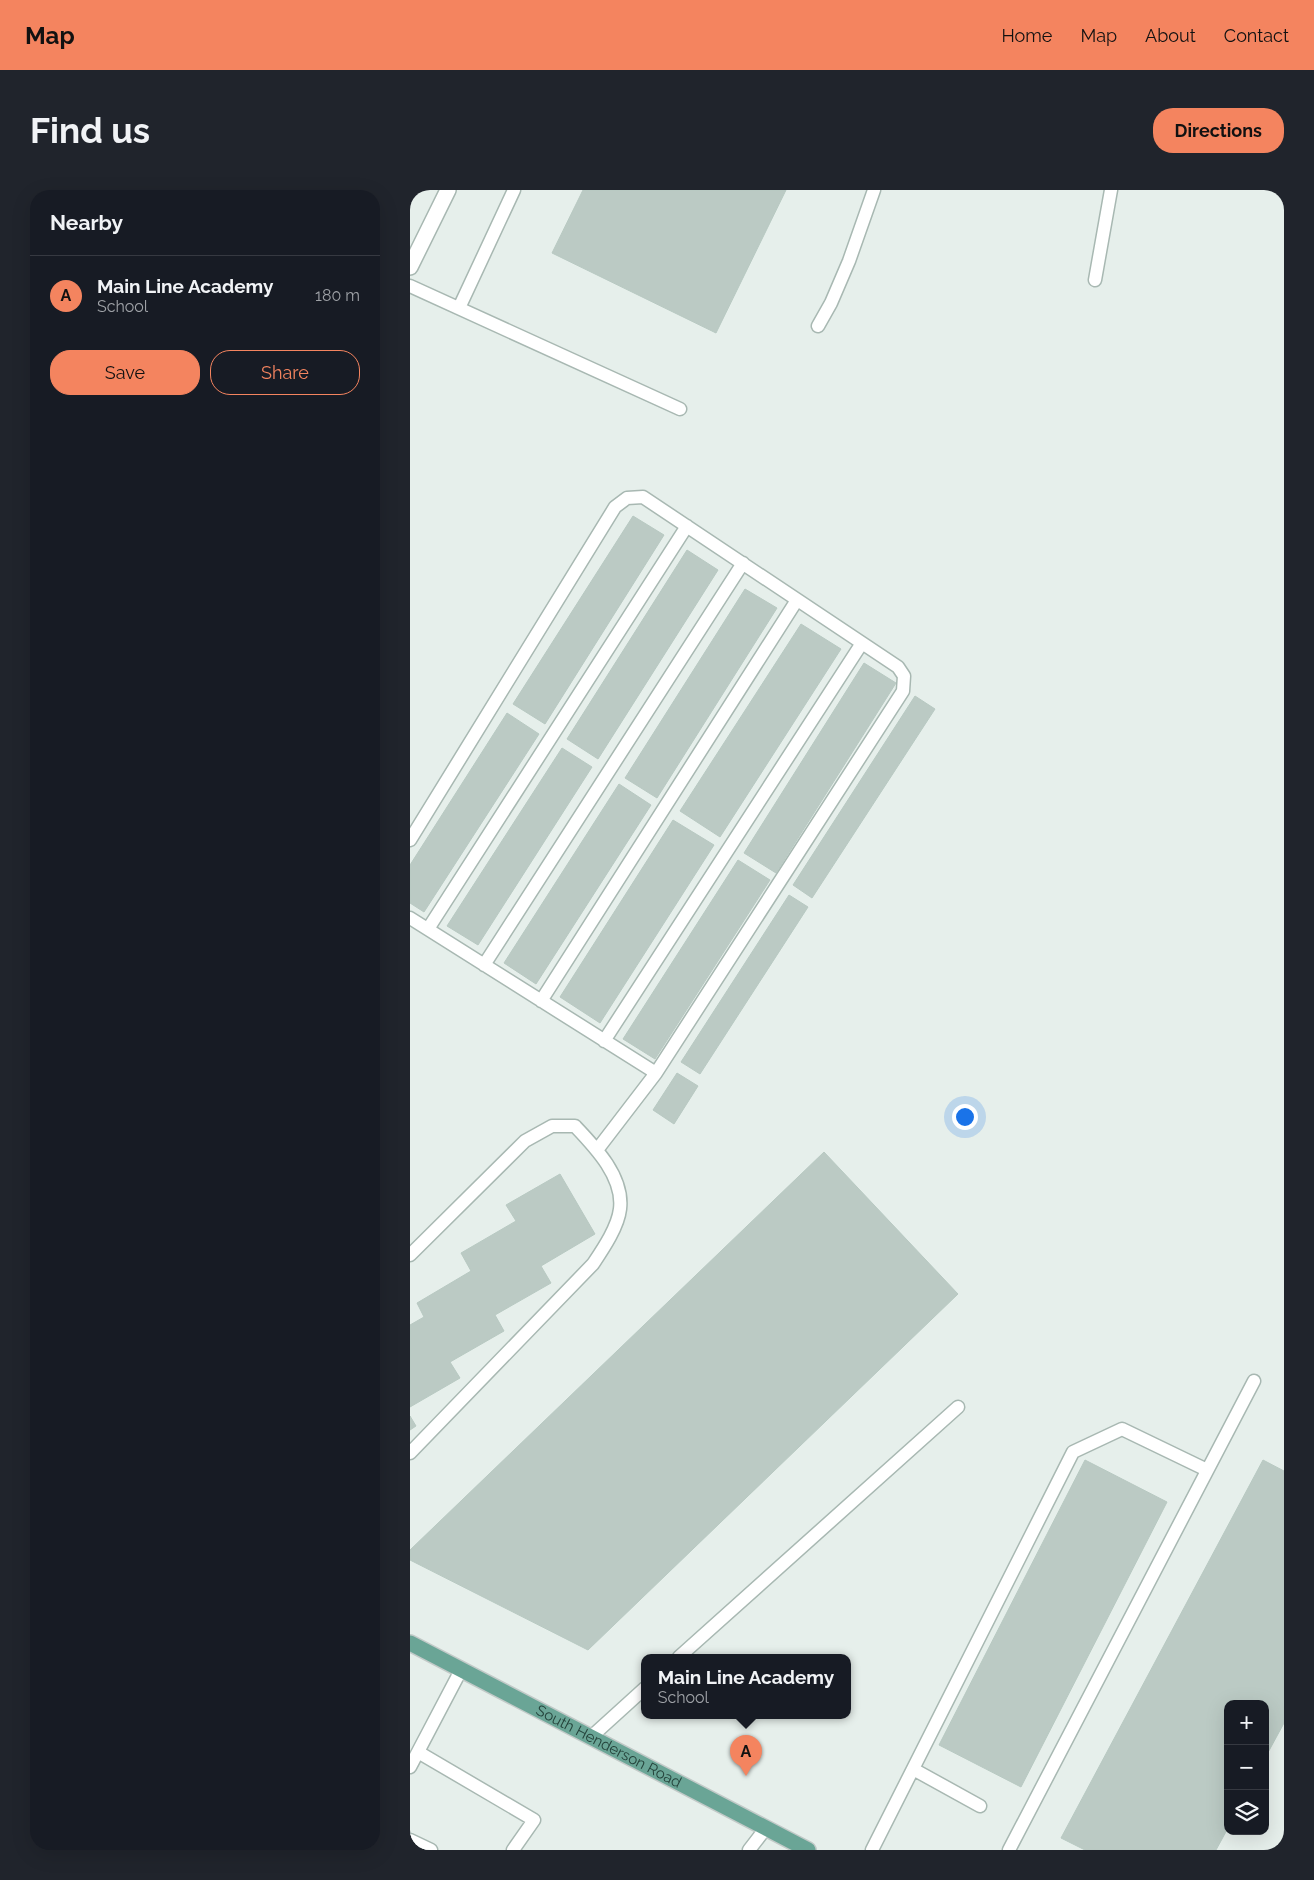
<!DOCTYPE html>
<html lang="en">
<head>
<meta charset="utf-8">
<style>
	body { margin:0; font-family:Raleway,sans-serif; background:#20242c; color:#f1f3f6 }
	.controls { position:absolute; right:15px; bottom:15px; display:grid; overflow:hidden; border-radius:10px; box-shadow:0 5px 20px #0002 }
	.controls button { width:45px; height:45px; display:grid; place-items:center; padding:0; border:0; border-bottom:1px solid #363941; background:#171b24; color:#f1f3f6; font:25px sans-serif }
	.you { position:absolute; left:554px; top:926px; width:18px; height:18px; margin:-12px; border:4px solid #fff; border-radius:50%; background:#1a73e8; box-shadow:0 0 0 8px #1a73e833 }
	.badge { display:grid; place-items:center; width:32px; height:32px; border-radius:50%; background:#f4845f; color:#111; font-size:16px; font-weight:700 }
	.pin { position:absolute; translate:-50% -41px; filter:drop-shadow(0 1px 2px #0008) }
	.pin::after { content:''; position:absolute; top:26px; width:18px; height:15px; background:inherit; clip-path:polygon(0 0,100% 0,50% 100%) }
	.popup { position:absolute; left:231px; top:1464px; width:210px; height:65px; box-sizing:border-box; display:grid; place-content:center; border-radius:10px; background:#171b24; filter:drop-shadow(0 1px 4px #0005); font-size:16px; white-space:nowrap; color:#9ea1a6 }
	.popup b { font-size:19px; color:#f1f3f6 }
	.popup::after { content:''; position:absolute; left:50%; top:100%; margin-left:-10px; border:10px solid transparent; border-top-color:#171b24 }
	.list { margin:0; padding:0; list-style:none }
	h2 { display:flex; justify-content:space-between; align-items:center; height:65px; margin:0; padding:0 20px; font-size:21px }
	h2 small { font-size:16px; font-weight:400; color:#9ea1a6 }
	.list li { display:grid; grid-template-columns:32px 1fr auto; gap:15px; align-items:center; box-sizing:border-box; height:80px; padding:0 20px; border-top:1px solid #363941 }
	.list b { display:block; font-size:19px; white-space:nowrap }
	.list p { margin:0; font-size:16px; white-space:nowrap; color:#9ea1a6 }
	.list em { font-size:16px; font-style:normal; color:#9ea1a6 }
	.actions { display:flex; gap:10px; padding:15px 20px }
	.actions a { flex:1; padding:11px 0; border:1px solid #f4845f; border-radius:20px; text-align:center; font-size:18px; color:#f4845f }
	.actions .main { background:#f4845f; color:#111 }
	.icon { flex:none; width:28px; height:28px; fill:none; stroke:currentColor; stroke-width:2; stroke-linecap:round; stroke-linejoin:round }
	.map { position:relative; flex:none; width:874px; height:1660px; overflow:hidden; border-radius:20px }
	header { display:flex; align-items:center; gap:30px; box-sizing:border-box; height:70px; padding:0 25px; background:#f4845f; color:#111 }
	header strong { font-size:24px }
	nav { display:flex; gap:28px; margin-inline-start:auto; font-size:18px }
	.intro { display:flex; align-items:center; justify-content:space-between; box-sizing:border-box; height:120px; padding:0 30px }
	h1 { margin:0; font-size:35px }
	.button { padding:12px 22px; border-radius:20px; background:#f4845f; color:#111; font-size:18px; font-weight:700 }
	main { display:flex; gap:30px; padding:0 30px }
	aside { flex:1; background:#171b24; border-radius:20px; box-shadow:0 5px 20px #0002 }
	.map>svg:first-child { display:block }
	.building { fill:#bbcac4; stroke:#b8c9c2 }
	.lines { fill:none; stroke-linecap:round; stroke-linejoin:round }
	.service-casing { stroke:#a8b8b2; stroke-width:15 }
	.minor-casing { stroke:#a8b8b2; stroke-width:18 }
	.primary-casing { stroke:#c2cac8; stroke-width:18 }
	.service { stroke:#fff; stroke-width:12 }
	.minor { stroke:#fff; stroke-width:15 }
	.primary { stroke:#6aa596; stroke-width:15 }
	.labels { text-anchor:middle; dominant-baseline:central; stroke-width:4; stroke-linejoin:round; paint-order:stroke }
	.street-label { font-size:15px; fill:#24423a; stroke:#f7fbf9 }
</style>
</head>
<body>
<header>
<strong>Map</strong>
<nav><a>Home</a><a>Map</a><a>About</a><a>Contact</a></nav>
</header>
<div class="intro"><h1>Find us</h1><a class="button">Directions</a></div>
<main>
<aside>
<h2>Nearby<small></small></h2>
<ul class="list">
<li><span class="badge">A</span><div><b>Main Line Academy</b><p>School</p></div><em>180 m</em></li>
</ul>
<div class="actions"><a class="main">Save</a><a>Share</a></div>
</aside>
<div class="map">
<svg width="874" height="1660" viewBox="0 0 874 1660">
	<rect width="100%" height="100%" fill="#e6efeb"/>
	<!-- building -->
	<path class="building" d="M173,0H376L306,143L142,63Z
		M223,326L254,345L135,534L103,514Z
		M277,360L308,380L188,569L157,549Z
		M335,399L367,418L247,608L215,588Z
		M391,434L431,459L310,647L270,621Z
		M454,473L486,493L366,683L334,663Z
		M505,506L525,519L402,708L383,695Z
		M97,523L129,544L14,722L0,713V675Z
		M152,558L182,577L68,755L37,736Z
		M209,594L241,615L126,794L94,773Z
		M263,630L304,655L190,833L150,807Z
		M328,670L360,690L245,869L213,849Z
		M379,705L398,717L290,884L271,872Z
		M267,883L288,896L264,934L243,920Z
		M414,962L548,1104L178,1460L0,1370V1360Z
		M150,984L185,1044L131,1076L141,1093L85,1125L94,1141L40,1172L50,1188L0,1217V1135L14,1127L7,1113L61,1081L51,1063L106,1031L96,1015Z
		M0,1226L6,1236L0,1240Z
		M675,1270L757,1312L611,1597L529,1555Z
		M853,1270L874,1281V1533L855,1568V1514H818V1638L806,1660H675L651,1648Z"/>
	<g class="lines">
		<!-- service casing -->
		<g class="service-casing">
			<path id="service" d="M685,90L701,0
				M0,96L270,219
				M49,118L104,0
				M408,136L421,113L439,71L464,0
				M0,650L205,317L217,308L233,307L488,477L494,486L493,501L246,883L187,960
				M0,728L246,883
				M18,739L277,336
				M74,775L333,373
				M131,811L387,410
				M194,851L452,453
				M0,1065L115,951L142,936H165C185,957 214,987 210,1019C208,1037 193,1059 183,1074L0,1263
				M269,1467L548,1217
				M181,1547L235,1498
				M8,1562L124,1630L103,1660
				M0,1577L51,1480
				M503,1579L570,1616
				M0,1650L21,1660
				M339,1660L356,1638
				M462,1660L663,1262L712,1239L797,1280
				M599,1660L844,1191"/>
		</g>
		<!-- minor casing -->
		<g class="minor-casing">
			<path id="minor" d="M0,77L38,0"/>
		</g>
		<!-- primary casing -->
		<g class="primary-casing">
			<g id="primary">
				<path id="s1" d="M0,1453L398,1660"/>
			</g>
		</g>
		<!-- service -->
		<use href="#service" class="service"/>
		<!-- minor -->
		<use href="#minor" class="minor"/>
		<!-- primary -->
		<use href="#primary" class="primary"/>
	</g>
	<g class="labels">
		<!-- street labels -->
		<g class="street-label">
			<text stroke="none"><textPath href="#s1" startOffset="224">South Henderson Road</textPath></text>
		</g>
	</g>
</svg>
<div class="controls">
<button>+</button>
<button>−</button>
<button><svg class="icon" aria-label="layers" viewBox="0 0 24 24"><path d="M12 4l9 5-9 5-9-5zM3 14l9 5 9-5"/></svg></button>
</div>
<div class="you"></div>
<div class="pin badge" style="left:336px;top:1586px">A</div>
<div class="popup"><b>Main Line Academy</b>School</div>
</div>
</main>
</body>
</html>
